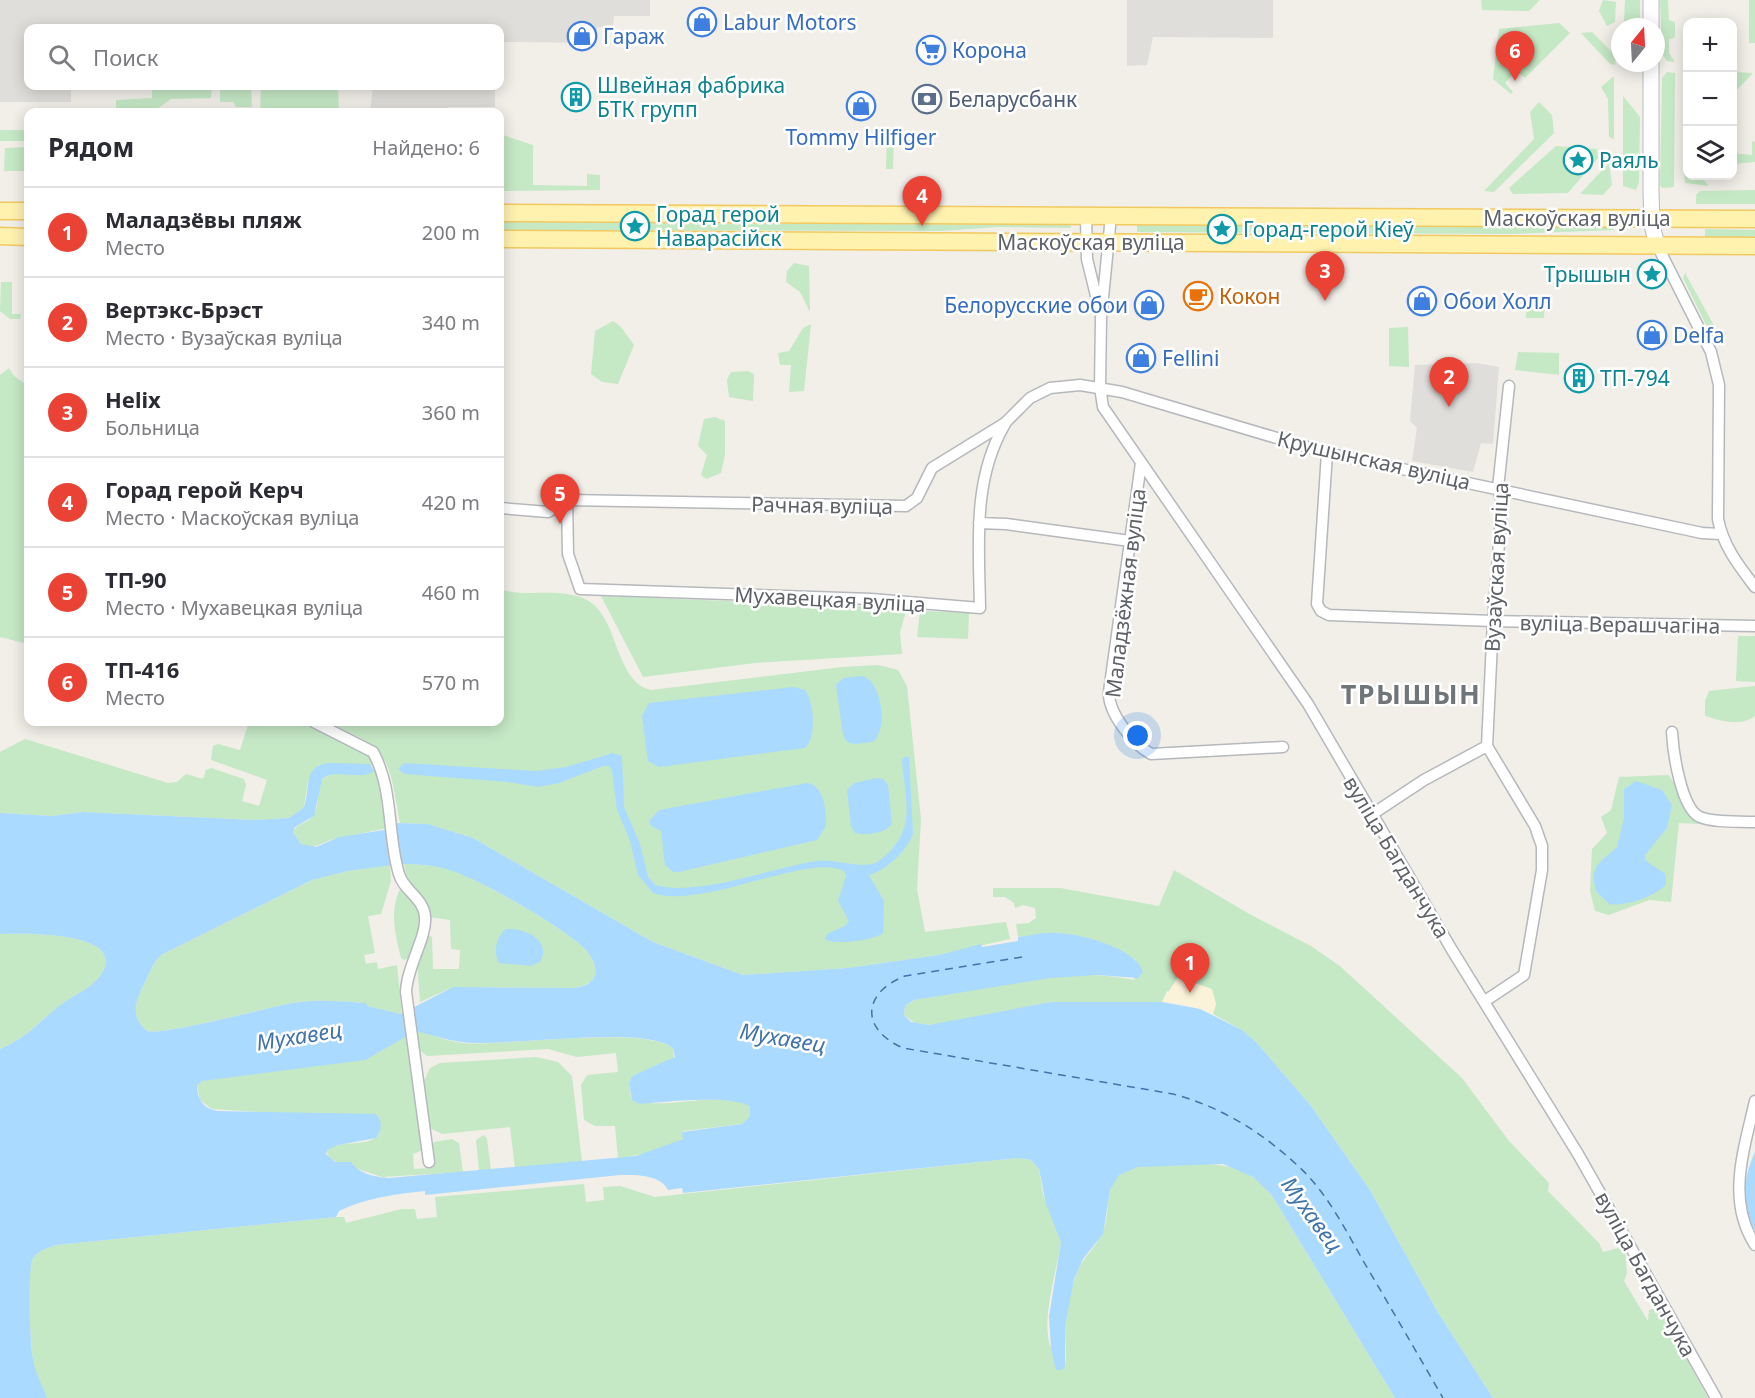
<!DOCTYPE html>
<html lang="ru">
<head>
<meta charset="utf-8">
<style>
	body { margin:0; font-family:"Noto Sans",sans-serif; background:#f7f7f7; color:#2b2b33 }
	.controls { position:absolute; right:18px; top:18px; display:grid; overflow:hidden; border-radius:12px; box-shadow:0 3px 15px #0003 }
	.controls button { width:54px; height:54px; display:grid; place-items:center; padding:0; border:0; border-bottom:2px solid #e1e1e2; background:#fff; color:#2b2b33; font:30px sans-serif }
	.compass { position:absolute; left:1611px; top:18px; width:54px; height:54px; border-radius:50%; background:#fff; box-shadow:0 3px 15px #0003; rotate:18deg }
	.you { position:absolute; left:1138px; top:736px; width:21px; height:21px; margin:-15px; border:4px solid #fff; border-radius:50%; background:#1a73e8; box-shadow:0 0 0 9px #1a73e833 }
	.badge { display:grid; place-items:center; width:39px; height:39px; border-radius:50%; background:#ea4335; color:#fff; font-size:20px; font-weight:700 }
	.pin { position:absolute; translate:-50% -50px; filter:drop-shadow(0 2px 3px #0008) }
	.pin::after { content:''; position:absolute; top:32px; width:21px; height:18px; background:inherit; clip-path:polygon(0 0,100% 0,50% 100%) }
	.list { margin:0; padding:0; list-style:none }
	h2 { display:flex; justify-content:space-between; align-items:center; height:78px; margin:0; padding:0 24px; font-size:26px }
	h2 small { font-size:20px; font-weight:400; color:#7c7c81 }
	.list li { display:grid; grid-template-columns:39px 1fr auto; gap:18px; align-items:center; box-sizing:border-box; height:90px; padding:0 24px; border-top:2px solid #e1e1e2 }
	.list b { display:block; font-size:22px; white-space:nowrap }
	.list p { margin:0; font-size:20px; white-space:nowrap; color:#7c7c81 }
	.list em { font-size:20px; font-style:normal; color:#7c7c81 }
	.icon { flex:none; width:33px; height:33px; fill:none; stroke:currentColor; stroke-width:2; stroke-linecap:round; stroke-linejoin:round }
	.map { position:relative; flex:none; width:1755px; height:1398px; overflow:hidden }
	.search { position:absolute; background:#fff; box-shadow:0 3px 15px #0003; left:24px; top:24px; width:480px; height:66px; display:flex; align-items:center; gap:15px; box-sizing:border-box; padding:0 21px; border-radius:12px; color:#7c7c81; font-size:22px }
	.panel { position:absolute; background:#fff; box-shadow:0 3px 15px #0003; left:24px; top:108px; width:480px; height:618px; border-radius:12px }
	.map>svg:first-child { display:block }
	.industrial { fill:#e0deda }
	.green { fill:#c5e8c5 }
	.sand { fill:#fbf3d9 }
	.water { fill:#aadaff; fill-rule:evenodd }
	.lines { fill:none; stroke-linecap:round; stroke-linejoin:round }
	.ferry { stroke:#4174aa; stroke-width:1.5; stroke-dasharray:8 6; stroke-linecap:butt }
	.street-casing { stroke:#b5b8bc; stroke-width:13 }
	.secondary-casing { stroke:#b6babf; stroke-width:17 }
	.primary-casing { stroke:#f2c960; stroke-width:19 }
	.street { stroke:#fff; stroke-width:10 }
	.secondary { stroke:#fff; stroke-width:15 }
	.primary { stroke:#fff2af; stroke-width:16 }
	.labels { text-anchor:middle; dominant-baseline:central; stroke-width:5; stroke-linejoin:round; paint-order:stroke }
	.shop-label { font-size:21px; fill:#366cbe; stroke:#fff; text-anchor:start }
	.culture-label { font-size:21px; fill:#0d838f; stroke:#fff; text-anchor:start }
	.service-label { font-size:21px; fill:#4e5e75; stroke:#fff; text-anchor:start }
	.street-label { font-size:21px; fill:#5f6368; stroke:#fff }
	.food-label { font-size:21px; fill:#c56008; stroke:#fff; text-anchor:start }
	.water-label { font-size:22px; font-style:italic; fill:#4174aa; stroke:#fff }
	.district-label { font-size:27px; font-weight:bold; letter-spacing:1.5px; fill:#70757a; stroke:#fff }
</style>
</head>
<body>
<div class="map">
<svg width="1755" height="1398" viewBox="0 0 1755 1398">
	<rect width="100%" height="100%" fill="#f1efe8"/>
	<!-- industrial -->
	<path class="industrial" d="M0,0H650V16H614L613,27H597L596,43L500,42V28H28V86H71V102H0Z
		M1127,0H1273V38L1153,37L1147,65L1127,66Z
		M373,86H495V107H448V112H370Z
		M1477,363L1499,367L1493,444L1481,443L1473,472L1412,461L1417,428L1410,421L1415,365Z"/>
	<!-- green -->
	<path class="green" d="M1481,0H1539V1L1529,11L1482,10Z
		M1603,0L1616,2L1615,22L1607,26L1599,11Z
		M1625,0H1640V22L1624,21Z
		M1660,0H1668L1669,20L1675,22V38L1669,39V53L1675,62L1667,61L1662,54Z
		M1749,0H1755V43H1749Z
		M1559,23L1570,33L1525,78L1516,71L1505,83L1513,92L1511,94L1493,79L1499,29Z
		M1592,32L1616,56L1615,65L1610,64L1581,33Z
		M1667,72L1675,73L1674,187L1662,188L1660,185L1662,78Z
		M1733,72L1753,73L1733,94L1732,72Z
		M1614,76V139L1609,137L1608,99L1601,87Z
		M1683,76H1687V136H1683Z
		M152,86H212L211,98L171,99L153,112H116V100L152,98Z
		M220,86H251L252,107H236L233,102H220Z
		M261,86H338L339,112H260Z
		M1623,96L1640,117L1639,182L1636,190L1623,186Z
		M1539,102L1552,115L1554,133L1494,192L1484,191L1534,139L1530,112Z
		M0,130H28V141H0Z
		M890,133L894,134L893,169H886L887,134Z
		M500,134L533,145V185L587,186V174L600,175V190L500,191Z
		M1752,141L1755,142V162L1733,164V153L1752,155Z
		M1556,146L1597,149L1598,158L1568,193L1513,194L1509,188Z
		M28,147V171H4L5,148Z
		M1683,156L1687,161L1688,176H1700L1709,186L1685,183Z
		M1609,163L1612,185L1603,195L1580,194Z
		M1755,190V204H1696V195L1700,191Z
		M500,222L1071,225V228L999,227L941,231L500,230Z
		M1137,225L1614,227V230L1511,234L1137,232Z
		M1705,229L1755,230V237H1705Z
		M794,263L809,266L810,312L800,292L786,282L787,271Z
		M1685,273L1717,331L1726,332L1723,341H1714L1683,278Z
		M1,282H12V314H21L20,319H10L0,311Z
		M1527,297L1545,298L1544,318H1526Z
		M613,321L621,327L634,345L618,384L602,382L591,374L595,331Z
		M811,324L804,391L789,392L791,365H780L778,353L789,351L803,328Z
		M1408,327L1409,367L1389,366V328Z
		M1518,352L1559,353V375L1515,370Z
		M9,368L14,376L28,386V644L0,637V375Z
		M748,371L754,374L753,401L729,397L727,380L731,372Z
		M715,417L725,421V455L721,473L706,479L701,475L707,455L698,446L704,419Z
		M500,589C528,599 569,584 594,605C618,626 618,683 651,690L842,667L878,665L898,670L907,686L921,819L917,889L925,932L1006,922L1010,939L939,955L848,968L743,975L653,942L473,838L428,824L400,823C388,756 391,749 326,722H500Z
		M601,596L907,608L900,632L902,654L755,663L643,677Z
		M920,611L969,613L968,639L917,637Z
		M1738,636H1755V682L1736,681Z
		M1755,686V716C1740,727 1722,721 1705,716V701L1709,691Z
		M249,722H303L369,754L378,769L387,828L330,840L311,848L301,844L293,832C297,823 306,824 312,817C321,805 315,792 322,779L331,774L374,771L373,766L366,764L319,765L308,781L304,807L289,818L254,820L83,812L52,816L0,813V752L25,739L168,783L177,782L186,774L203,779L206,770L211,768L244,779L246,785L242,801L259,806L267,780L211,760L213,746L218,744L240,750Z
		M1669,775L1680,793L1686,812L1697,820L1722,825L1679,823L1671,902L1649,900L1609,915L1595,911L1590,891L1592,849L1607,833L1601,817L1611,810L1619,777Z
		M404,864C421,864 437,866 454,871C483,882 565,928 586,950C592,956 597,966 595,975C592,985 581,986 572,988L453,987L420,1002L417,958L426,934L432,937L433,969H459L460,950L451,949L450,920L429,917L407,879Z
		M390,865L391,881L381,914L368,916L375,953L364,955L366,964L377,962L378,969L397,965L402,1014L366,1006L365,1003C340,1001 317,999 292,1003C266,1008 162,1036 147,1031C127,1014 138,997 147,978C152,968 154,960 163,954L312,880L348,871Z
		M1174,870L1253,916L1311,946L1341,967L1462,1078L1509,1141L1549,1183L1548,1191L1599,1243L1603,1252L1618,1248L1625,1251L1627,1273L1624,1281L1648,1321L1649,1310L1656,1308L1660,1311L1708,1398H1493L1437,1311L1370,1190L1311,1106L1256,1042L1242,1030L1213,1014L1216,1004L1167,991L1162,1002H1051L934,1025L916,1024L904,1015L905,1006L914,1000C985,988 1063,965 1134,980L1136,960C1098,934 1062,931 1018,937L1016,924L1029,923L1036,918L1035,908L1023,905L1015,908L1014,903L1005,897H993V888H1060L1159,906Z
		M401,887L421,911L419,930L409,958L404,960L401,958C395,933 389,911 401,887Z
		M0,934C23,933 132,931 100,976C91,989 71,996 59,1006C39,1022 25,1039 0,1049Z
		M417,1031C432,1035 447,1041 462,1043C507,1047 640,1025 673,1048L674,1058L632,1076L629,1083L631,1098C658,1114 727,1087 750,1107V1116L742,1124L683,1131V1139C662,1149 641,1156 618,1158L615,1126H595L584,1120L581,1085L587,1075L618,1072L616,1053L577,1057L548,1049L427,1056L418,1049Z
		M408,1035L423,1150L413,1154L414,1169L433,1168L431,1150L434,1142L452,1139L459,1143L463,1172L382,1177L331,1160L326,1151C340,1138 370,1149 380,1133L276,1113L212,1109L200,1100L197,1085L202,1081Z
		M536,1057L558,1062L572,1076L582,1162L515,1168L510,1127L442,1134L430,1128L423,1083L430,1068L440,1063Z
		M484,1135L487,1139L491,1170L479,1171L476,1140Z
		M1019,1158L1031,1160L1039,1169L1043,1194L1060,1235L1061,1242C1057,1270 1040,1322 1051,1348C1053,1354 1061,1361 1065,1366C1067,1354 1065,1342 1065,1329C1065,1312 1070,1292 1076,1275C1082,1257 1098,1247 1104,1229C1111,1209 1103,1183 1125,1171C1142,1161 1174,1165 1193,1164C1225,1163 1250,1168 1271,1194L1395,1398H0L33,1362C31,1348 26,1268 32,1259C38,1251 47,1248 56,1245L336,1217H344L346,1223L402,1209H415L417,1219L437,1217L435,1197L584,1184L586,1202L604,1200L603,1187L620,1186L655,1197Z"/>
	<!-- sand -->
	<path class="sand" d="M1178,977L1212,989L1216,1004L1213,1014L1184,1004L1162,1002Z"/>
	<!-- water -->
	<path class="water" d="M862,676C881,680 889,728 873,742L854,744L847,742L843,735L836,685L843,678Z
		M794,687L805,690C814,702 817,737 805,748L659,767L648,761L642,716L649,703Z
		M613,753L622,756L624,807L640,844L648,877L655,885C698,897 771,868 816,861C835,858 858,869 876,863C918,833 906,805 902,760L904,757H909L913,834C906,852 886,870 869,875L884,901L883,933C874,940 835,946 825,939L827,934L845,926L849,921L838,901L846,876L844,871C809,852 702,910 653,893L638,875L630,841L617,809L612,771L609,766H603L559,783L538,787L508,782L404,774L398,769L404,763L535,771L566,767Z
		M330,763L370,764L374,771C360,782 336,767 322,779L314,816L295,827L293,832L301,844L316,847L339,837L384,830L395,823L428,824L473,838L653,942L743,975L848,968L939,955L981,944L982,947L1018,941V937C1030,936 1043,932 1056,933C1078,933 1137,948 1143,972L1138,978L1097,975L1050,978L914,1000L905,1006L904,1015L911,1022L929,1025L1051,1002H1162L1200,1009L1242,1030L1256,1042L1311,1106L1370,1190L1437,1311L1493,1398H1395L1271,1194L1253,1177L1223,1164L1138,1167L1119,1175L1110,1190L1103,1234L1083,1259L1074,1279L1065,1326V1366L1062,1370H1056L1051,1348L1049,1317L1061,1242L1046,1204L1039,1169L1031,1160L1019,1158L683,1193L682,1188L668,1190C660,1174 635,1175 620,1175L425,1195V1191C395,1194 366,1198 339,1211L336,1217L56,1245C48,1248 38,1251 33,1258C27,1267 30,1346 33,1359C35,1372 42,1385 47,1398H0V1049C25,1039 39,1022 59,1006C71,996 91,989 100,976C132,931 23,933 0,934V813L52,816L83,812L254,820L289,818L304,807C311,788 302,765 330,763ZM400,864C419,864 437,865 455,872C484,882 565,928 586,950C592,957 597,966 595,975C592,985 581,987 572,988L453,987L401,1014L367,1006L366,1003C340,1001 317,999 292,1003C266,1008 162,1036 147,1031C127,1014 138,997 147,978C152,968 154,960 163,954L312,880L348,871ZM416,1031C431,1035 446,1040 461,1042C505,1048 641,1024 673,1048L675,1057L632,1076L629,1083L632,1100L640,1104C662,1102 735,1094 750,1107V1116L742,1124L682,1132L683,1139L636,1156L389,1178C376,1177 359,1174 351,1162H335L326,1154L327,1150L338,1145L376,1138C382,1131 383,1119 375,1114L217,1111C203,1108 197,1099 197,1085L202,1081L365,1060Z
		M877,778L883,779L888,785L892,824C886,833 866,836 855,833L851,826L847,790L854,783Z
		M1636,781L1662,790L1672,805L1667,828L1645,855V860L1665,874L1666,884C1657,896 1624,907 1609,904L1596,891C1589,865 1601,862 1617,847L1624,818V789Z
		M807,783C825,786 826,811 826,826L817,840L679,872H673L665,865L661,831L651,826L649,821L659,810Z
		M506,929C525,928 552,940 540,962L531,966L499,963C493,953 496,936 506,929Z
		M1755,1152V1230C1740,1204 1743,1179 1755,1152Z"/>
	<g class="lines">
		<!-- ferry -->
		<path class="ferry" d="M1022,957L905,976C862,993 860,1029 903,1048L1173,1094C1221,1107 1262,1132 1298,1166C1327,1192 1346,1231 1365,1264C1391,1308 1417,1353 1443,1398"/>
		<!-- street casing -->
		<g class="street-casing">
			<path id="street" d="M1086,216L1087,259L1099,308
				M1111,216L1101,318L1100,387L1103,407L1308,704L1452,950L1578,1154L1716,1398
				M1657,245L1711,352L1719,385L1718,519C1723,546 1739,566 1755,587
				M1327,453L1317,604L1321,611L1329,615L1493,621L1755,626
				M1141,463L1109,692C1108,713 1133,744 1151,754L1283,747
				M567,500L568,554L580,589L871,599L980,608C979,545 972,480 1005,424
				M500,508L548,512L567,500L906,506L917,498L932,468L1005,423L1030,398L1050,388L1080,385L1122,392L1327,453L1702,533L1720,534
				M979,523L1006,524L1130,541
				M314,722L373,752C394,790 387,835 399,874C403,890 424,898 425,917C427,937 407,966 406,992L429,1162
				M1672,732C1673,751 1681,809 1700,817C1715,823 1738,821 1755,822
				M1371,815L1424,780L1487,746
				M1485,1001L1524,975L1542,870V846L1535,826L1487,746L1493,621L1502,504L1498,488L1509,386
				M1755,1101C1744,1150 1726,1200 1755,1245"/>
		</g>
		<!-- secondary casing -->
		<g class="secondary-casing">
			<path id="secondary" d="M1651,0V27
				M1651,63V192L1652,225L1657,245"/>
		</g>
		<!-- primary casing -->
		<g class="primary-casing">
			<path id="primary" d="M0,211H28
				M500,213L1755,219
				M0,236L28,237
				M500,239L1755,246"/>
		</g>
		<!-- street -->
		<use href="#street" class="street"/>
		<!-- secondary -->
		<use href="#secondary" class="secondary"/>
		<!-- primary -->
		<use href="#primary" class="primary"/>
	</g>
	<!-- icons -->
	<defs>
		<g id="shop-ring" transform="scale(1.5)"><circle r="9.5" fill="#fff" stroke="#3f7fe0" stroke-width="1.5"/><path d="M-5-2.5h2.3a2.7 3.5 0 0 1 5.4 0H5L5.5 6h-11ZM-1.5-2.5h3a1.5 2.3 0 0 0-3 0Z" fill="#3f7fe0"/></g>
		<g id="supermarket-ring" transform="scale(1.5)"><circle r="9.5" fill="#fff" stroke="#3f7fe0" stroke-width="1.5"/><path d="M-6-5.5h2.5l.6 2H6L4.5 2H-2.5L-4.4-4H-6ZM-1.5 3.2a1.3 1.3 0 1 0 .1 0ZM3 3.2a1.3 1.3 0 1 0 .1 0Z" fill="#3f7fe0"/></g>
		<g id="building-ring" transform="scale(1.5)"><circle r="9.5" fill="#fff" stroke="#0f9aa8" stroke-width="1.5"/><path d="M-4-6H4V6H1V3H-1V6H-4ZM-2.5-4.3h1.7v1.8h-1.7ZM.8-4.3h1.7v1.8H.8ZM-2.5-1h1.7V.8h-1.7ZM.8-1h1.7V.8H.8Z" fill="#0f9aa8"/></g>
		<g id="bank-ring" transform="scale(1.5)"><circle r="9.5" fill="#fff" stroke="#5c6f8a" stroke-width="1.5"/><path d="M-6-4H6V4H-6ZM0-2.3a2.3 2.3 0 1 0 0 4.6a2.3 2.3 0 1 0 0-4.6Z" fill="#5c6f8a"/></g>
		<g id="sight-ring" transform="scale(1.5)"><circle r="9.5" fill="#fff" stroke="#0f9aa8" stroke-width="1.5"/><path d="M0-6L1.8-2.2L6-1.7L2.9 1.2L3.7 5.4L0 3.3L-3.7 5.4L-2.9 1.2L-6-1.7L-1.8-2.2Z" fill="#0f9aa8"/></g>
		<g id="cafe-ring" transform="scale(1.5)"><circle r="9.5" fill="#fff" stroke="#e8710a" stroke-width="1.5"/><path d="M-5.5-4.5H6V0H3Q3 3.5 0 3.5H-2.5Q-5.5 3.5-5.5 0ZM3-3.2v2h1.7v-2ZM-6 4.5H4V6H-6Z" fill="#e8710a"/></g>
	</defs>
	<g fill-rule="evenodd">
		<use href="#shop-ring" x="702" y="22"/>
		<use href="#shop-ring" x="582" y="36"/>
		<use href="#supermarket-ring" x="931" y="50"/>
		<use href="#building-ring" x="576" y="97"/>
		<use href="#bank-ring" x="927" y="99"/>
		<use href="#shop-ring" x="861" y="106"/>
		<use href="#sight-ring" x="1578" y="160"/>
		<use href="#sight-ring" x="635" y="226"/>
		<use href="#sight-ring" x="1222" y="229"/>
		<use href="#sight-ring" x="1652" y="274"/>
		<use href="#cafe-ring" x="1198" y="296"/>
		<use href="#shop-ring" x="1422" y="301"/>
		<use href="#shop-ring" x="1149" y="305"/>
		<use href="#shop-ring" x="1652" y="335"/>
		<use href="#shop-ring" x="1141" y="358"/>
		<use href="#building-ring" x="1579" y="378"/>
	</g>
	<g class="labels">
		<!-- shop labels -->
		<g class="shop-label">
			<text x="723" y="22">Labur Motors</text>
			<text x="603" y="36">Гараж</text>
			<text x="952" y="50">Корона</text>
			<text x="861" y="137" text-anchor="middle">Tommy Hilfiger</text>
			<text x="1443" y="301">Обои Холл</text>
			<text x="1128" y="305" text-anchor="end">Белорусские обои</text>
			<text x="1673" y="335">Delfa</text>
			<text x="1162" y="358">Fellini</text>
		</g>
		<!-- culture labels -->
		<g class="culture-label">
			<text x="597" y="85">Швейная фабрика<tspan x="597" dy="24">БТК групп</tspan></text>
			<text x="1599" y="160">Раяль</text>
			<text x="656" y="214">Горад герой<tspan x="656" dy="24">Наварасійск</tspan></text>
			<text x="1243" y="229">Горад-герой Кіеў</text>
			<text x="1631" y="274" text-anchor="end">Трышын</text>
			<text x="1600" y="378">ТП-794</text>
		</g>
		<!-- service labels -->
		<g class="service-label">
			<text x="948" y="99">Беларусбанк</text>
		</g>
		<!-- street labels -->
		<g class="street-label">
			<text x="1577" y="218">Маскоўская вуліца</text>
			<text x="1091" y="242">Маскоўская вуліца</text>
			<text transform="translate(1374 460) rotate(13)">Крушынская вуліца</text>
			<text transform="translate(822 505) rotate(1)">Рачная вуліца</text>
			<text transform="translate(1496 567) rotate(-87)">Вузаўская вуліца</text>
			<text transform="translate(1125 593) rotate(-83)">Маладзёжная вуліца</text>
			<text transform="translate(830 599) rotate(3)">Мухавецкая вуліца</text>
			<text transform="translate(1620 624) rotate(1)">вуліца Верашчагіна</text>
			<text transform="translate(1397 857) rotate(59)">вуліца Багданчука</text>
			<text transform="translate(1646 1274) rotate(61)">вуліца Багданчука</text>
		</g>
		<!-- food labels -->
		<g class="food-label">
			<text x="1219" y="296">Кокон</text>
		</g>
		<!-- water labels -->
		<g class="water-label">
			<text transform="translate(299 1035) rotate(-9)">Мухавец</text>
			<text transform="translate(783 1037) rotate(10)">Мухавец</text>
			<text transform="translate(1313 1214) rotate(54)">Мухавец</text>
		</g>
		<!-- district labels -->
		<g class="district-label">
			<text x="1411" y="693">ТРЫШЫН</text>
		</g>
	</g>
</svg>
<div class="controls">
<button>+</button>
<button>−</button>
<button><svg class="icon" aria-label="layers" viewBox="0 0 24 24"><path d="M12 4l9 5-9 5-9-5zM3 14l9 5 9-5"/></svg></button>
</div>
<svg class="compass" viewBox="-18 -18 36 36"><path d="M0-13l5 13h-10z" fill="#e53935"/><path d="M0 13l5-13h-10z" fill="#7c7c81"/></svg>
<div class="you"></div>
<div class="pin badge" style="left:1190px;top:993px">1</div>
<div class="pin badge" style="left:1449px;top:407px">2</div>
<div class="pin badge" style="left:1325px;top:301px">3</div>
<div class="pin badge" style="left:922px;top:226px">4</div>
<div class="pin badge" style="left:560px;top:524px">5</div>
<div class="pin badge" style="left:1515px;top:81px">6</div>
<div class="search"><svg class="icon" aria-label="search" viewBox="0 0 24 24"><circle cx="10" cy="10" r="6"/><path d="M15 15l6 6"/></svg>Поиск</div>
<section class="panel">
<h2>Рядом<small>Найдено: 6</small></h2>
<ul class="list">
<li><span class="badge">1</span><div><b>Маладзёвы пляж</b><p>Место</p></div><em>200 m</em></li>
<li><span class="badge">2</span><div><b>Вертэкс-Брэст</b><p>Место · Вузаўская вуліца</p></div><em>340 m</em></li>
<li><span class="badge">3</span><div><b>Helix</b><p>Больница</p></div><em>360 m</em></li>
<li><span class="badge">4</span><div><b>Горад герой Керч</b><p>Место · Маскоўская вуліца</p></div><em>420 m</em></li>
<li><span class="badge">5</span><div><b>ТП-90</b><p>Место · Мухавецкая вуліца</p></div><em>460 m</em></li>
<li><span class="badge">6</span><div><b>ТП-416</b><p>Место</p></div><em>570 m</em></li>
</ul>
</section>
</div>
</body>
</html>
